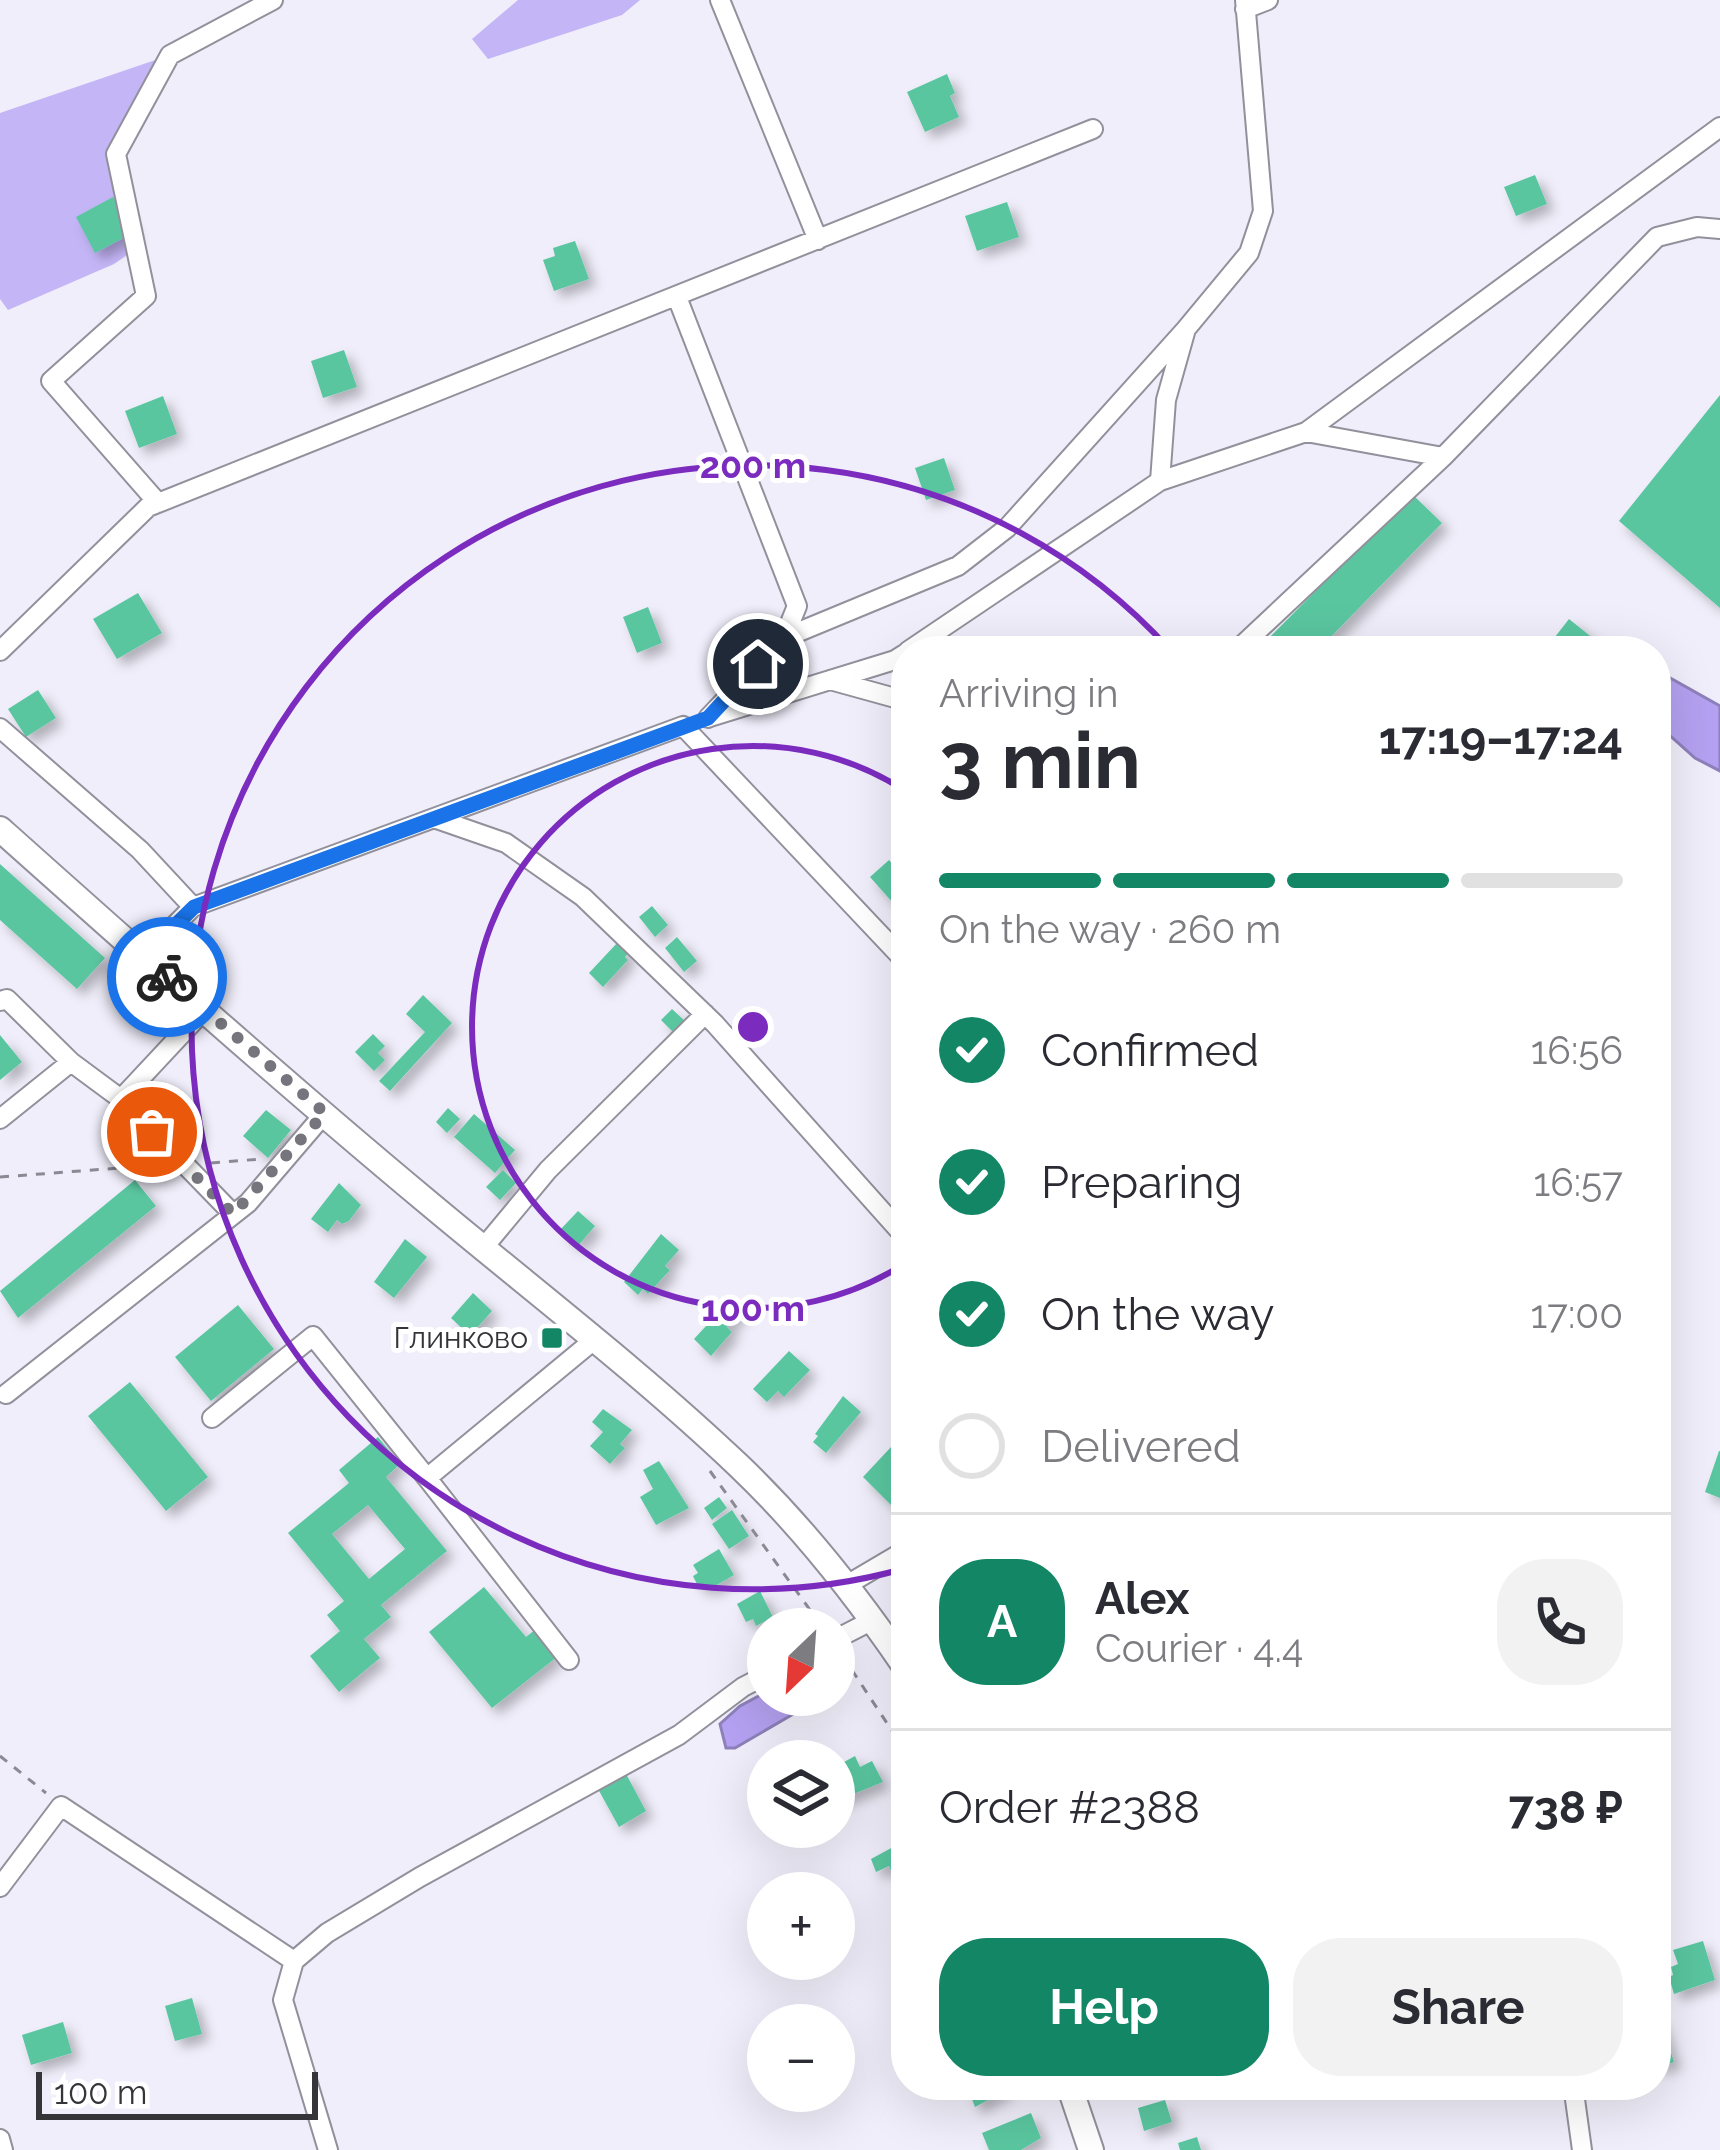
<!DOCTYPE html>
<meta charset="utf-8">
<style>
:root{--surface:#fff;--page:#f2f2f3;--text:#2b2b33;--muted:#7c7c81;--line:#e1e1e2;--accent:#138666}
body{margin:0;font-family:Raleway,sans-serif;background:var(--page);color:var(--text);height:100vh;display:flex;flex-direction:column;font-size:45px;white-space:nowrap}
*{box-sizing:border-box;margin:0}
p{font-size:39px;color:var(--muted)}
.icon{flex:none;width:66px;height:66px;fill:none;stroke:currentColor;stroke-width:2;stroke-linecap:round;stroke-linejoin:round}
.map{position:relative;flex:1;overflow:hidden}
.sheet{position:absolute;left:891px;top:636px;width:780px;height:1464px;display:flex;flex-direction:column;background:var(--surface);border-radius:48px;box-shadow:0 12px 48px #0002}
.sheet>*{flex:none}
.needle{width:78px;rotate:205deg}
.tools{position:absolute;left:747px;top:1608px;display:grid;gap:24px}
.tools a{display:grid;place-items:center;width:108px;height:108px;border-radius:50%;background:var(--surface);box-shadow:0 12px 48px #0002;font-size:60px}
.scale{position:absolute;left:36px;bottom:30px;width:282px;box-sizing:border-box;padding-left:12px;border:6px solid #353439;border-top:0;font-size:33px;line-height:42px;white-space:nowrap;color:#353439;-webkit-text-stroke:9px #fff;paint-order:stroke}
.pin{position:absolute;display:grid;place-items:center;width:102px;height:102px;color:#fff;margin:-51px;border:6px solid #fff;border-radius:50%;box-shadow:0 3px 12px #0007}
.courier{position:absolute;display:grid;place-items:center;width:120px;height:120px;margin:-60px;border:9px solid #1a73e8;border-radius:50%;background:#fff;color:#222;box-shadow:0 3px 15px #0007}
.overview em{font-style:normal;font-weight:700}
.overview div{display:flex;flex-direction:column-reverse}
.overview{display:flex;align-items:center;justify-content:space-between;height:204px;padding:0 48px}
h1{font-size:78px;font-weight:700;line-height:90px}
.bar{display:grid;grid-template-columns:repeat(4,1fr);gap:18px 12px;align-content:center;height:144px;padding:0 48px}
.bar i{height:15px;border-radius:9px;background:var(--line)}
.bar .current{background:var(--accent)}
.bar p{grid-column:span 4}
.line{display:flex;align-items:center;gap:30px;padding:0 48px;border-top:3px solid var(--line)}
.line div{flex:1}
.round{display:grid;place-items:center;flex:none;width:126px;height:126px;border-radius:48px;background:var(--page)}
ol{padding:0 48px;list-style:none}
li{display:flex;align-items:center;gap:36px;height:132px}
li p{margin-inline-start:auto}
li .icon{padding:12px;border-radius:50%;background:var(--accent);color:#fff;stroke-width:4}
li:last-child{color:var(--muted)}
li i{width:66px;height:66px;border:6px solid var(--line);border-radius:50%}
.primary-button{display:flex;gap:24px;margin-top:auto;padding:24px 48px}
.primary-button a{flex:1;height:138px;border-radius:48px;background:var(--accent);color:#fff;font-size:48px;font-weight:700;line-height:138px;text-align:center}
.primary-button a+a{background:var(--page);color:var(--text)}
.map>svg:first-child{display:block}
</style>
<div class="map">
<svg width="1720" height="2150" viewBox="0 0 1720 2150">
<defs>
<filter id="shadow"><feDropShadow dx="7" dy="7" stdDeviation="6" flood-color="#0004"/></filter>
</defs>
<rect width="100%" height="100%" fill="#f0eefa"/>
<path fill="#c4b5f6" d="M518 0H640L622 15 488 59 472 39Z
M170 55 116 154 136 249 114 264 8 310 0 299V113Z"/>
<path fill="#b4a1f1" stroke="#8e80ba" stroke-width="3" d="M1656 670 1720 706V771L1695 758 1656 723Z
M768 1691V1695H802V1709L735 1748H726L720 1724 740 1706Z"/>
<path fill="#5ac6a0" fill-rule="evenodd" filter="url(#shadow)" d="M947 74 955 93 950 96 959 117 925 132 907 92Z
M1535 175 1547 204 1516 216 1504 187Z
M113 197 133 233 95 253 76 217Z
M1007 202 1019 237 977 251 965 216Z
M575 241 589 279 554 291 543 260 555 256 553 248Z
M344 350 357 387 323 398 311 361Z
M1720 395V608L1619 521Z
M163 396 177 434 139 448 125 411Z
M944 458 955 490 926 500 915 468Z
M1412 494 1442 523 1317 651H1256Z
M138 593 162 633 117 659 93 619Z
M648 607 662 643 637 653 623 617Z
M1569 619 1609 651H1544Z
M38 690 56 718 26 737 8 709Z
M889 860 902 875 906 872V899L901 898 894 904 870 877Z
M0 864 105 958 77 989 0 920Z
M652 906 668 925 655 937 639 917Z
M677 937 697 961 684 972 665 948Z
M618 942 629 952 625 957 628 960 603 987 589 973Z
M423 995 452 1023 390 1091 379 1081 425 1032 406 1014Z
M672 1009 686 1022 675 1034 661 1020Z
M373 1034 385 1046 378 1053 385 1060 374 1071 355 1052Z
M0 1035 22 1062 0 1080Z
M448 1108 460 1119 447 1133 436 1122Z
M266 1110 291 1130 268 1158 243 1136Z
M474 1114 515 1150 495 1173 454 1137Z
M503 1170 516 1183 500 1200 486 1187Z
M135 1180 156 1206 18 1318 0 1291Z
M339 1183 361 1205 349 1221 342 1224 337 1220 328 1232 311 1219Z
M578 1211 595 1226 578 1246 560 1230Z
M661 1234 679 1250 665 1266 670 1270 648 1294 643 1289 638 1295 624 1282Z
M405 1239 427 1257 394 1298 374 1282Z
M473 1293 492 1311 470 1336 451 1318Z
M730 1300 742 1311 727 1327 732 1332 711 1356 694 1339Z
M238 1305 274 1349 211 1401 175 1357Z
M789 1351 810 1370 784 1397 778 1391 767 1402 753 1389Z
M130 1382 208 1477 166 1511 88 1416Z
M843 1396 861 1412 826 1453 813 1442 818 1436 815 1434Z
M603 1409 632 1430 620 1444 625 1448 610 1464 590 1446 603 1432 592 1422Z
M378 1437 400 1464 386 1477 447 1551 381 1605 391 1617 364 1639 380 1658 339 1692 310 1656 340 1631 327 1615 344 1601 288 1533 349 1483 339 1470ZM368 1505 405 1549 369 1579 332 1534Z
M891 1447 906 1462V1502L897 1511 863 1477Z
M1719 1451H1720V1498L1705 1492Z
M659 1461 689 1508 656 1525 640 1497 653 1489 643 1470Z
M719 1497 727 1508 712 1520 704 1508Z
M732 1510 749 1536 729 1549 712 1524Z
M719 1549 734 1575 708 1590 705 1584 699 1588 693 1576 698 1573 693 1565Z
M484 1587 526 1637 536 1629 557 1657 492 1708 429 1632Z
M760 1591 773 1617 756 1626 753 1619 746 1622 737 1604Z
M855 1756 860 1767 872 1761 883 1782 834 1802V1780L850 1772 844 1762Z
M625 1772 646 1811 619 1827 598 1789Z
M906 1840V1870L893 1875 889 1866 876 1872 871 1859Z
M1703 1941 1715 1980 1674 1994 1669 1977 1673 1975 1671 1967 1678 1964 1673 1950Z
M192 1998 202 2034 175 2041 165 2006Z
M1660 2019 1674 2062 1656 2068V2021Z
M63 2022 72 2053 31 2065 22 2035Z
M970 2085H1006L1007 2090 975 2107 967 2086Z
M1165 2100 1172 2122 1144 2131 1138 2108Z
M1031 2113 1041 2138 1021 2150H989L982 2133Z
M1197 2137 1201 2150H1180L1178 2143Z"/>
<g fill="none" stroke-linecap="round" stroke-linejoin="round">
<defs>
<path id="minor" d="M720 0 818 240
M1245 9 1268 0
M677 297 797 606 784 638 708 718
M1306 432 1720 127
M1160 481 1166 400 1186 329 1249 253 1263 211 1245 0
M158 503 51 381 146 296 116 154 170 55 273 0
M784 638 958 566 1007 528 1186 329
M0 651 148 507 1093 129
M908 651 1160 481 1306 432 1443 457
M1236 651 1443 457 1657 237 1697 227 1720 229
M830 680 906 701
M710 717 895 660 906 653
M0 728 140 850 193 907
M434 818 506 843 583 897 715 1024 906 1238
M143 957 193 907 683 726 906 962
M0 1001 7 999 71 1062
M121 1099 233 1214
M0 1119 71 1062 121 1099 205 1009
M484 1247 548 1170 705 1014
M6 1394 248 1203 325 1113
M212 1418 313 1336 427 1478 594 1340
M427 1478 569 1660
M845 1586 906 1550
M834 1640 873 1620
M0 1887 61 1806 294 1961
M1573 2085 1582 2150
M0 2139 3 2150
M328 2150 283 2000 294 1961 327 1933 420 1877 679 1735 743 1687 768 1674"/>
<path id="major" d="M0 829C140 954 281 1080 425 1200 530 1288 639 1371 738 1465 801 1525 857 1596 906 1668
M1069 2085 1091 2150"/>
</defs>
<use href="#minor" stroke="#92909b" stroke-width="22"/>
<use href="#major" stroke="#92909b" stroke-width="28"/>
<path stroke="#8b8992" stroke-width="3" stroke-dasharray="9 9" stroke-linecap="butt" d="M211 1163 261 1159
M0 1177 160 1165
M710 1471 823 1628
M842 1655 906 1752
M0 1756 46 1793"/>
<use href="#minor" stroke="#fff" stroke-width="18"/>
<use href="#major" stroke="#fff" stroke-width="24"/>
</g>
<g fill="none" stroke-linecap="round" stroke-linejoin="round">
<path stroke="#76757d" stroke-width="12" stroke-dasharray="0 21.6" d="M152 1132 233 1214 325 1113 167 977"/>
<path stroke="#1a73e8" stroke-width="15" d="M167 977 143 957 194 907 708 718 758 664"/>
</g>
<g fill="none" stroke="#7b2cbf" stroke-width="6">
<path d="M904 1264A281 281 0 1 1 904 790"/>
<path d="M903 1569A562 562 0 1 1 1171 651"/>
</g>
<rect fill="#138666" stroke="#fff" stroke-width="4.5" x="540" y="1326" width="24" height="24" rx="6"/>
<g text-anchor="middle" stroke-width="10" stroke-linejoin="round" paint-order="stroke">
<g font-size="30" fill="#353439" stroke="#fff" text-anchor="end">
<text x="528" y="1348">Глинково</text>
</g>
</g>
<circle cx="753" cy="1027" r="18" fill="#7b2cbf" stroke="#fff" stroke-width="6"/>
<g font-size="36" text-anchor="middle" font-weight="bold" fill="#7b2cbf" stroke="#fff" stroke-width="10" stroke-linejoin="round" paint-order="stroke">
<text x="753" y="478">200 m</text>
<text x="753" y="1321">100 m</text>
</g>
</svg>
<div class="tools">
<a><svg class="needle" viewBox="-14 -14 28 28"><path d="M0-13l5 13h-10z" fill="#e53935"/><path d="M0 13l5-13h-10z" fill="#7c7c81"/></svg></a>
<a><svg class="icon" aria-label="layers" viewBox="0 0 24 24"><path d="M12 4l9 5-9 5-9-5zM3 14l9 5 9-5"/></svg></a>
<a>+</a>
<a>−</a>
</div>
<div class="scale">100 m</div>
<div class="pin" style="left:152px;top:1132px;background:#ea580c"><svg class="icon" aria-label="bag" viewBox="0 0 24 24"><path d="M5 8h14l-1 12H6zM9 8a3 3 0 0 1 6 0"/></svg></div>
<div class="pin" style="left:758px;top:664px;background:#1f2937"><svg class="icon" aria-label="home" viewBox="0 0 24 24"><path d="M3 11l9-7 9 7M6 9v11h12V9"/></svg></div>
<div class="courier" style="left:167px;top:977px"><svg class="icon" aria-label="bike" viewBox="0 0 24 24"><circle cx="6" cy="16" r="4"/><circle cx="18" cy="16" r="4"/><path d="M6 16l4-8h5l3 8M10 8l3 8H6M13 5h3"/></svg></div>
<section class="sheet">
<div class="overview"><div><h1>3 min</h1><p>Arriving in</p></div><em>17:19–17:24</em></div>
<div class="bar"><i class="current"></i><i class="current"></i><i class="current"></i><i></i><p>On the way · 260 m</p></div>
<ol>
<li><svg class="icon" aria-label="check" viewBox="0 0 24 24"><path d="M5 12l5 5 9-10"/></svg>Confirmed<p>16:56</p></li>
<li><svg class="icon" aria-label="check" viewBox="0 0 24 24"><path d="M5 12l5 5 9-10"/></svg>Preparing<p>16:57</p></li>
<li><svg class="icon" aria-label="check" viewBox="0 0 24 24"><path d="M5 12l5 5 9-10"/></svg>On the way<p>17:00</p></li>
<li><i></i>Delivered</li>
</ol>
<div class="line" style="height:216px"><b class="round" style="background:var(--accent);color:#fff">A</b><div><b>Alex</b><p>Courier · 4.4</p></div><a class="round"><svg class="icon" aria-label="phone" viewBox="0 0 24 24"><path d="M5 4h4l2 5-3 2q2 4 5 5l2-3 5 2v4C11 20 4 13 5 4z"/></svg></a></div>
<div class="line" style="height:156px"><div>Order #2388</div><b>738 ₽</b></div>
<div class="primary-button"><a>Help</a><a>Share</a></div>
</section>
</div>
